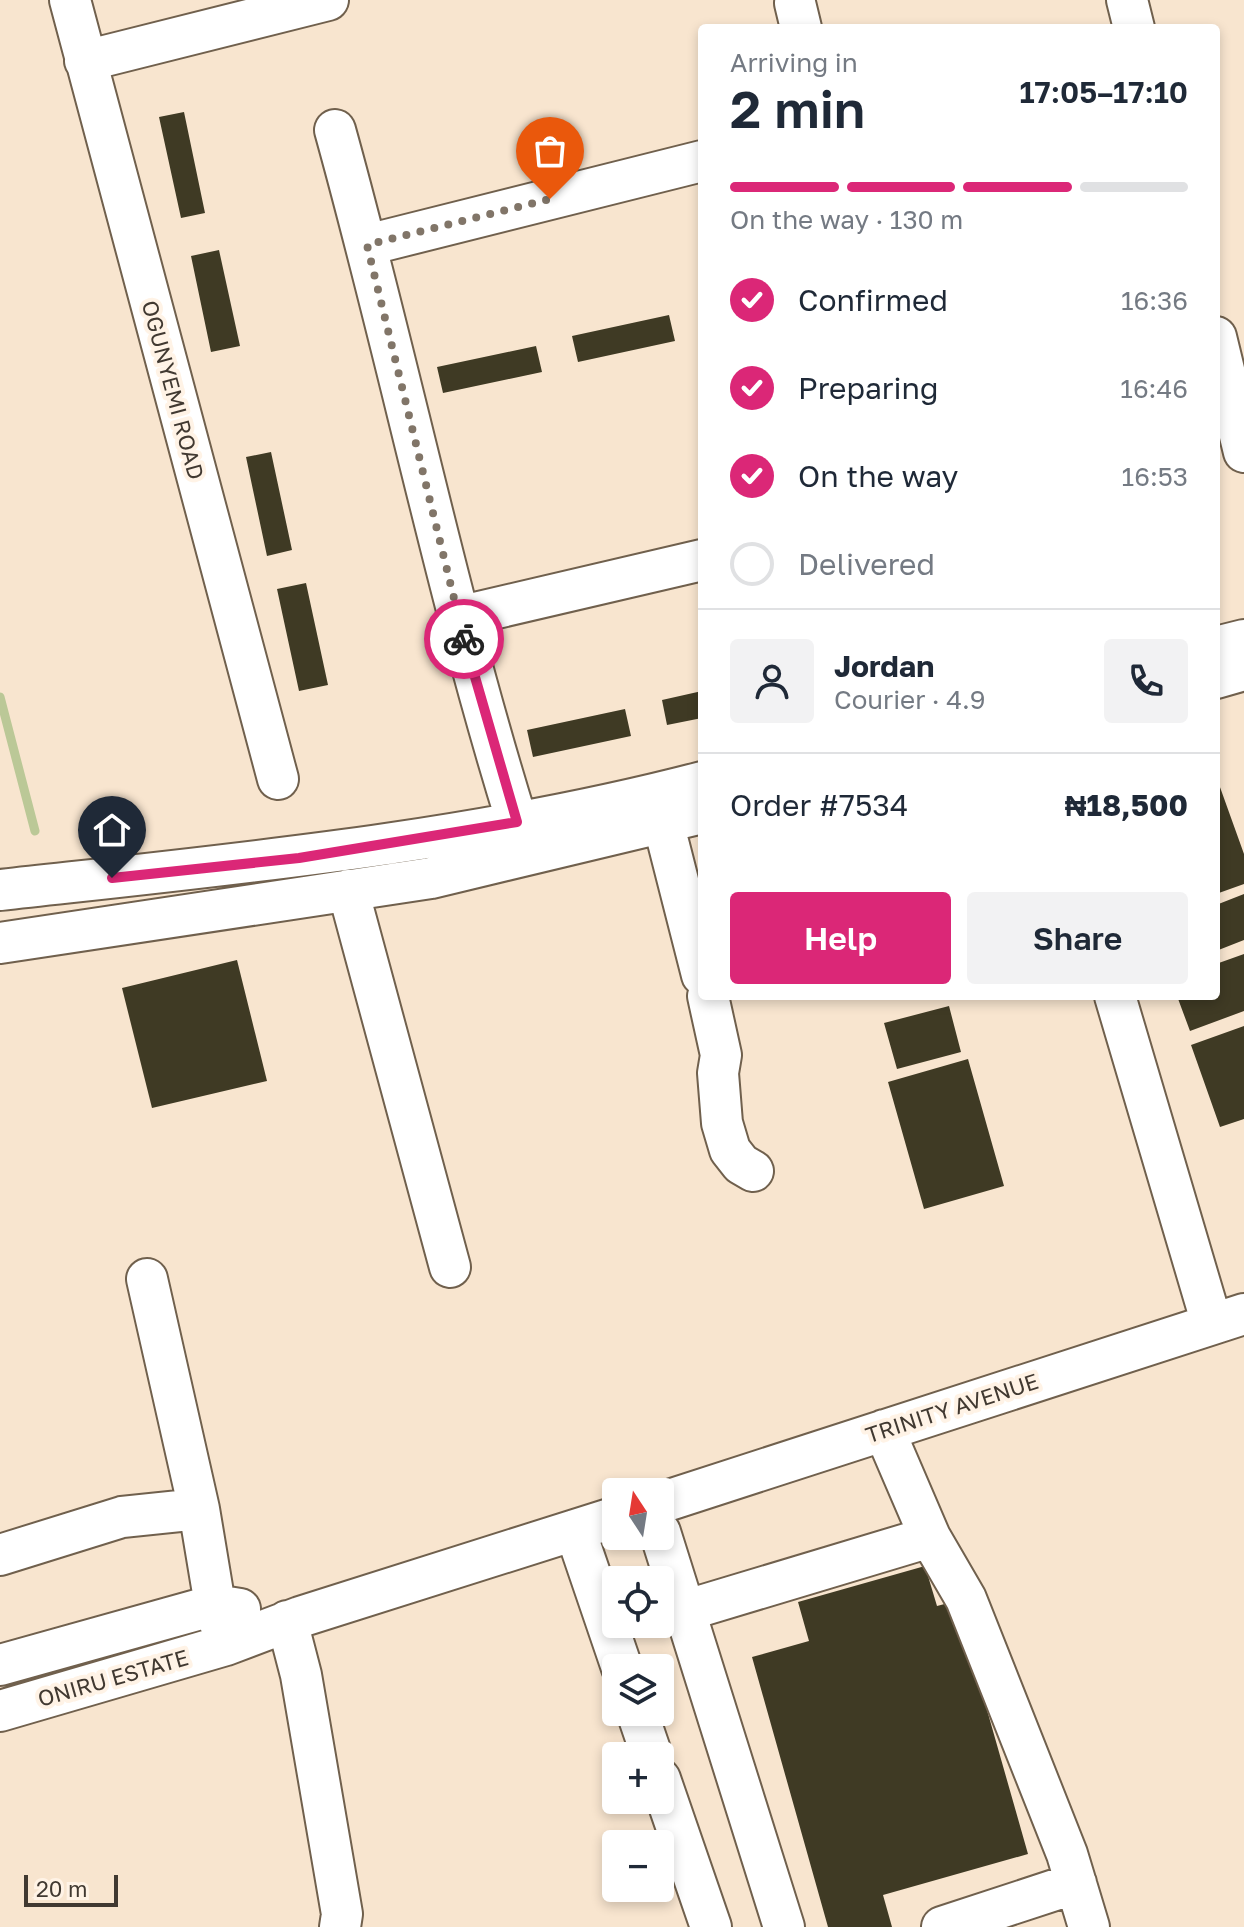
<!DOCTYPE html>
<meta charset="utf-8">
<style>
:root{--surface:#fff;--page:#f2f2f3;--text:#1f2937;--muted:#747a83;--line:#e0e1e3;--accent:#db2777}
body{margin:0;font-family:"Golos Text",sans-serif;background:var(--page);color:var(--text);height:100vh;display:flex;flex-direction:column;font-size:30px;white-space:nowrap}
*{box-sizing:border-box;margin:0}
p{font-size:26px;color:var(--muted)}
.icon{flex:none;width:44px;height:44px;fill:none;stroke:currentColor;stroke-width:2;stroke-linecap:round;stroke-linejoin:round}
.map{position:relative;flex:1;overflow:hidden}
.panel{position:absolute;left:698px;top:24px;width:522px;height:976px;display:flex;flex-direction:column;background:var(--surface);border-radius:8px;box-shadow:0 4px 12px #0003}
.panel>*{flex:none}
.needle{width:52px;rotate:348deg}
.controls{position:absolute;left:602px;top:1478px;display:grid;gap:16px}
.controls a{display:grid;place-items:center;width:72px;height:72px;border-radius:8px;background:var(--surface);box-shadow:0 4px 12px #0003;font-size:40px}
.scale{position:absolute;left:24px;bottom:20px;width:94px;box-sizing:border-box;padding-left:8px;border:4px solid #413931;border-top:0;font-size:22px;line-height:28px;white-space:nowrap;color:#413931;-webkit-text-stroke:6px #fff3e6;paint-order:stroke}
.pin{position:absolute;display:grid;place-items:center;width:68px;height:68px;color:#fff;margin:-82px -34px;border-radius:50% 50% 50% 0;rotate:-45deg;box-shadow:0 0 8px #0007}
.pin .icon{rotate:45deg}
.courier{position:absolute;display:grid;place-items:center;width:80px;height:80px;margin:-40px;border:6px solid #db2777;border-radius:50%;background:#fff;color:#222;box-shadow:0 2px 10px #0007}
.head em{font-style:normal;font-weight:600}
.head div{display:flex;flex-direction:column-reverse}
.head{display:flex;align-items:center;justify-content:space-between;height:136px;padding:0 32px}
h1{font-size:52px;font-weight:600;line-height:60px}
.bar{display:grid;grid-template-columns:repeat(4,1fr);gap:12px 8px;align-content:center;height:96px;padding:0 32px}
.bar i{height:10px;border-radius:6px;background:var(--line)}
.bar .selected{background:var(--accent)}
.bar p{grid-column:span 4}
.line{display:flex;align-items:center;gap:20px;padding:0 32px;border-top:2px solid var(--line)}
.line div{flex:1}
.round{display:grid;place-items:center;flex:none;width:84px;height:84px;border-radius:8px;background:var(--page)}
ol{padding:0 32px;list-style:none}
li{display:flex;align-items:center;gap:24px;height:88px}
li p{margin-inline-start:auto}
li .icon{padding:8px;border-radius:50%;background:var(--accent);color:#fff;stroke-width:4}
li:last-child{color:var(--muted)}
li i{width:44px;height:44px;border:4px solid var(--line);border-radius:50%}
.action{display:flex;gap:16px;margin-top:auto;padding:16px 32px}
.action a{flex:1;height:92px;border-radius:8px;background:var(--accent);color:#fff;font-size:32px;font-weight:600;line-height:92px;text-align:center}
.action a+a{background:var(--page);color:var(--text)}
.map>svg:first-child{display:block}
</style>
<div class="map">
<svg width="1244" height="1927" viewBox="0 0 1244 1927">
<rect width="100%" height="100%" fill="#f8e5cf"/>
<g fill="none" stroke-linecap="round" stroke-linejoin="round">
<path stroke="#bbc897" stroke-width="9" d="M0 697 35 831"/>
</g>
<path fill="#3f3a24" d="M184 112 205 213 181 218 159 117Z
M219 250 240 346 211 352 191 256Z
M669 315 675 341 578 362 572 336Z
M536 346 542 372 443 393 437 367Z
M271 452 292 550 267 556 246 457Z
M306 583 328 685 299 691 277 589Z
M702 691V718L667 725 662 700Z
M625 709 631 736 533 757 527 730Z
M1216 776 1244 854V884L1216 894Z
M1244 894V940L1216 951V905Z
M1244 954V1011L1190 1031 1177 996H1216V964Z
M237 960 267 1081 152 1108 122 988Z
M949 1006 961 1052 897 1069 884 1023Z
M1244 1026V1119L1220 1127 1191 1045Z
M968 1059 1004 1186 924 1209 888 1082Z
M925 1566 937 1606 956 1601 1028 1854 883 1895 892 1927H828L752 1657 809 1641 798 1602Z"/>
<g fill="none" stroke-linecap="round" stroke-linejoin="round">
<defs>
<path id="minor" d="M70 0 278 779
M1127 0 1134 28
M795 3 801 28
M85 61 328 0
M335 130C399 360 446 594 517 822
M367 245 702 161
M1216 337 1244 452
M458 617 702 560
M1216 647 1244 640
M1216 678 1244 670
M663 822 702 975
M0 890C235 864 472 842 702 782
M348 890 450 1267
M0 943 431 878 702 813
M708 996 721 1055 718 1073 722 1123 730 1150 741 1164 753 1171
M1115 996 1212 1324
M147 1279 199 1509
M884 1430 930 1537 966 1599 1067 1854 1089 1927
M660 1503 1244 1314
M575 1530 622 1668
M660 1532 784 1927
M0 1555 122 1517 199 1509 215 1605 226 1645
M684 1611 930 1537
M287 1621 301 1675 342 1914 340 1927
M0 1665 215 1605 240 1609
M0 1711 226 1645 300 1617 616 1517
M637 1712 652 1756
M660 1779 711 1927
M942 1927 1076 1883"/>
</defs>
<use href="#minor" stroke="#70604d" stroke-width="44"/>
<use href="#minor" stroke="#fff" stroke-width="40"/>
</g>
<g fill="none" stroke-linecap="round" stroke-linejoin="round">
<path stroke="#817568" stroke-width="8" stroke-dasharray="0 14.4" d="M464 639 367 245 550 199"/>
<path stroke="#db2777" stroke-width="10" d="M112 878 299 858 517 822 464 639"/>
</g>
<g text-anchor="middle" stroke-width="8" stroke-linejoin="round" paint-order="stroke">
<g font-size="22" fill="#413931" stroke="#fff3e6">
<text transform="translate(173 390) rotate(75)" y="8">OGUNYEMI ROAD</text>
<text transform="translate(952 1408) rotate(-18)" y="8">TRINITY AVENUE</text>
<text transform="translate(113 1678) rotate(-16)" y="8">ONIRU ESTATE</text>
</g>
</g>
</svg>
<div class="controls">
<a><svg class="needle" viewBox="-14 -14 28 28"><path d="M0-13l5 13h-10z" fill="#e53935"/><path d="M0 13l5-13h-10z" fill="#747a83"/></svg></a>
<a><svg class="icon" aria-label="locate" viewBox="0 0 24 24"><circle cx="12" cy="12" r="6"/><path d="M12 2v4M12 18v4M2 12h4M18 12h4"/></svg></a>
<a><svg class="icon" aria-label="layers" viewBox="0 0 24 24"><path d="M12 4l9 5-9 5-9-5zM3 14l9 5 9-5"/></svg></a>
<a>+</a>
<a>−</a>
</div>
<div class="scale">20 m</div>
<div class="pin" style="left:550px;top:199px;background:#ea580c"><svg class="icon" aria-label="bag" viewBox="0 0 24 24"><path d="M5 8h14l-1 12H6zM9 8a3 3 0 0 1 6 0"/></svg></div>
<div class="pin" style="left:112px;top:878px;background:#1f2937"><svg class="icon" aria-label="home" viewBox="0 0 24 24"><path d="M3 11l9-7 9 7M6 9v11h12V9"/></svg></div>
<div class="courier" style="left:464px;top:639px"><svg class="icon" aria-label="bike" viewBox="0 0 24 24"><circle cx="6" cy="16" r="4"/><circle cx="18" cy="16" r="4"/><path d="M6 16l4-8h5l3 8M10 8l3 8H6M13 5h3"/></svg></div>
<section class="panel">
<div class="head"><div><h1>2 min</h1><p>Arriving in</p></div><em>17:05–17:10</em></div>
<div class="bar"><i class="selected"></i><i class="selected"></i><i class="selected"></i><i></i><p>On the way · 130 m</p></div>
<ol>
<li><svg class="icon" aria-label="check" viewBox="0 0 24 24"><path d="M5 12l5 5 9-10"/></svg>Confirmed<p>16:36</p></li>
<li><svg class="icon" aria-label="check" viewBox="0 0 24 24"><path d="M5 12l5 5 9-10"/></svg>Preparing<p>16:46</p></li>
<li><svg class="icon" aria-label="check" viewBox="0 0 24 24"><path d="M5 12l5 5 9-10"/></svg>On the way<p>16:53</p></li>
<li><i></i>Delivered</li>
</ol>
<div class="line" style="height:144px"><a class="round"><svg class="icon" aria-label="person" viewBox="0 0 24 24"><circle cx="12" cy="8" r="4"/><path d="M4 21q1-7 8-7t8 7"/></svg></a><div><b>Jordan</b><p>Courier · 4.9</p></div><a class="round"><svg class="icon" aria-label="phone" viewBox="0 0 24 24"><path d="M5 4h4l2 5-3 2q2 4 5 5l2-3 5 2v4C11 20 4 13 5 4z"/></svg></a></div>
<div class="line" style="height:104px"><div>Order #7534</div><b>₦18,500</b></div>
<div class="action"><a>Help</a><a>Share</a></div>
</section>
</div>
